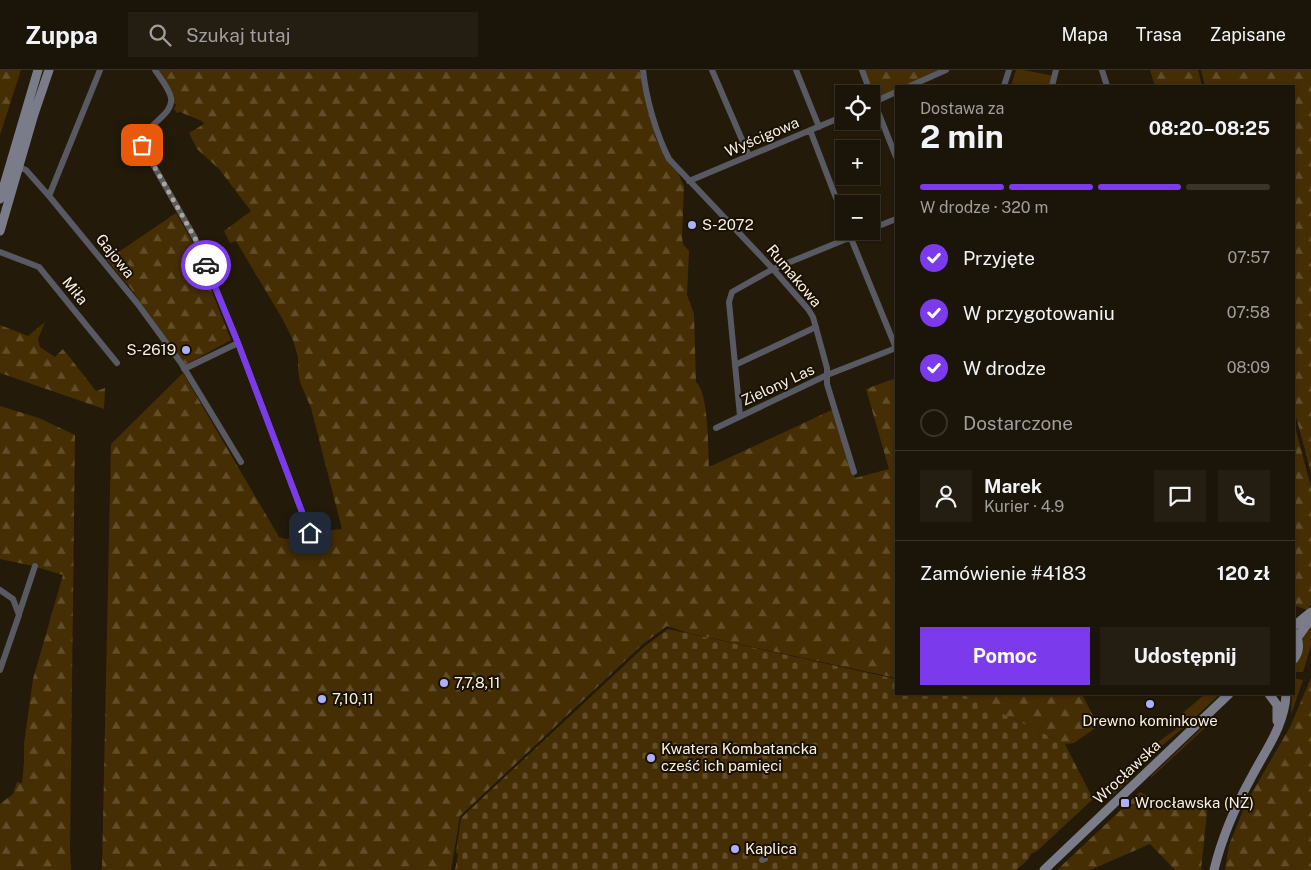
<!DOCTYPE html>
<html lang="pl">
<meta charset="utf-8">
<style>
:root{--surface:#1b1408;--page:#241d12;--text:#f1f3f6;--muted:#a09e9c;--line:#393329;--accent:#7c3aed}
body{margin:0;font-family:"Public Sans",sans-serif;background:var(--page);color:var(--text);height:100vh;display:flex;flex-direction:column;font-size:19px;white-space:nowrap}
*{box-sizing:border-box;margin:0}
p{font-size:16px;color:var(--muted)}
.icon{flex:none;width:28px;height:28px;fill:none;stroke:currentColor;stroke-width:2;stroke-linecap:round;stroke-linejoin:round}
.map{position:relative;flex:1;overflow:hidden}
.side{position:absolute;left:895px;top:15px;width:400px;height:610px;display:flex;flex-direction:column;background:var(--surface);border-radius:0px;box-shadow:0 1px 4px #0004,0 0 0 1px var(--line)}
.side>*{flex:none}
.tools{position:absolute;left:835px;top:15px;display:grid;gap:10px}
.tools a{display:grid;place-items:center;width:45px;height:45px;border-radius:0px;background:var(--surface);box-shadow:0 1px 4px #0004,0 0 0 1px var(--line);font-size:25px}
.pin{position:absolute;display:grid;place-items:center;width:42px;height:42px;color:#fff;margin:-21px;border-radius:10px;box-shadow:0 2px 8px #0006}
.courier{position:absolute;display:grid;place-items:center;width:50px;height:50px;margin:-25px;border:4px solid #7c3aed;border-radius:50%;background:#fff;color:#222;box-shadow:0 1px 6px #0007}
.overview em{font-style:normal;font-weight:700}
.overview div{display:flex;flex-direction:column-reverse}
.overview{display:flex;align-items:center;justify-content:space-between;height:85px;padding:0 25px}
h1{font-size:32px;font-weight:700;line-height:38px}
.bar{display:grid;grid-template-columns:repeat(4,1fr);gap:8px 5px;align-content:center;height:60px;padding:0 25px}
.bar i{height:6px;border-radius:4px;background:var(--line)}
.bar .current{background:var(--accent)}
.bar p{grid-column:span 4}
.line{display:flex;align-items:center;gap:12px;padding:0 25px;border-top:1px solid var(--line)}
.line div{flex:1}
.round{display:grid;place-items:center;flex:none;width:52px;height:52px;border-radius:0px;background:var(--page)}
ol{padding:0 25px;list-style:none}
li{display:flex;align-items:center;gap:15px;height:55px}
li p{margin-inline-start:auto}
li .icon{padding:5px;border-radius:50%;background:var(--accent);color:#fff;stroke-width:4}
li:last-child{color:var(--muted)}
li i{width:28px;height:28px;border:2px solid var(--line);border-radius:50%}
.cta{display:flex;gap:10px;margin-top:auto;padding:10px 25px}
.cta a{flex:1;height:58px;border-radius:0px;background:var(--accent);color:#fff;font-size:20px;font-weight:700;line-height:58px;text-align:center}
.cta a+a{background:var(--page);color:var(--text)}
header{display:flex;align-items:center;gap:30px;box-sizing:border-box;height:70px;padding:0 25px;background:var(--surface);border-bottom:1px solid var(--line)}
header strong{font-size:24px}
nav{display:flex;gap:28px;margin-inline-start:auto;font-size:18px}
.search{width:350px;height:45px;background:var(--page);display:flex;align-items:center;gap:12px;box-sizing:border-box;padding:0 18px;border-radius:0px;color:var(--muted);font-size:19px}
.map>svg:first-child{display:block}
</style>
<header>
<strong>Zuppa</strong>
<div class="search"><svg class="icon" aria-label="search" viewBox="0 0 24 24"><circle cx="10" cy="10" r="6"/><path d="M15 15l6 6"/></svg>Szukaj tutaj</div>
<nav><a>Mapa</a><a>Trasa</a><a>Zapisane</a></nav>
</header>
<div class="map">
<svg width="1311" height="800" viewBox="0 0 1311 800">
<defs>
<pattern id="forest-firs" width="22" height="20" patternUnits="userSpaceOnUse" patternTransform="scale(1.25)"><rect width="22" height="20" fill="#452e04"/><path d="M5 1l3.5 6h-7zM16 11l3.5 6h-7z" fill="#614d29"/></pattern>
<pattern id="cemetery-stones" width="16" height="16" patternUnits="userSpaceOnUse" patternTransform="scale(1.25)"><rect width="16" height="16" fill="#452e04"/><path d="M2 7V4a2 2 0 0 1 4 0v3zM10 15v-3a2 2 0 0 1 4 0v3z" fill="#614d29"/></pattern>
</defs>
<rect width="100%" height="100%" fill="#241a0a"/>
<path fill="#452e04" d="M1016 0H1024L1054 6 1052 16H1011Z
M1311 552V576L1303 602H1294V594L1299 587 1301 567Z
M1294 608 1303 610 1291 645 1292 624H1294Z
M1205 624H1220L1188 654 1147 688 1132 707 1111 727 1109 726 1110 720 1114 713 1158 672 1176 659 1177 648Z
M1207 653 1208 655 1151 708V706Z"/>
<path fill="url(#forest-firs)" d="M0 0H21L0 65Z
M158 0H640L656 69 667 91 678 103 684 116 682 167 683 174 689 181 687 225 694 244 696 312C709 323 708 380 709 397L836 338 855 408 889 399 866 319 896 308V608L688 563 667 556 643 574 460 746 451 800H102L111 374 183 303 279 467 286 469 310 462 342 459 311 338 300 312 298 300V287L293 270 282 248 236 171 230 173 224 161 251 141 219 99 197 79 189 63 204 54 202 51 180 42 177 43 174 39 176 35Z
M863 0H949L913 16H896V24L876 33Z
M1150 0H1198L1202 16H1155Z
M1201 0H1311V403L1294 339V16H1205Z
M176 143 191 169 231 270 185 295 129 216 107 190Z
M45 252 38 269 40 277 55 287 63 279 96 321 105 318 104 339 0 303V255L28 266Z
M0 336 39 348 75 365 70 779 71 800H0V734L13 724 17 712 22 713 24 693V674L33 609 63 505 33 496 0 489Z
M1294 353 1311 417V534L1307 540 1294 535Z
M1311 608V800H1225L1229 775 1246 733 1290 657Z
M961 624H1082L1098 656 1074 673 1065 674Z
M1140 722 1161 733H1208L1201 800H1175L1150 774 1090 800H1057Z"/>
<path fill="url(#cemetery-stones)" d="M668 559 896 609V624H962L1065 674 1093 729 1037 781 1031 784 1028 790 1016 800H455L458 785 456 782 461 748 645 576Z"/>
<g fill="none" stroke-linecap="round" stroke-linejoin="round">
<path stroke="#585962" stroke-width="6" d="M155 0C160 8 169 18 171 28 174 47 140 55 143 77L195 168 238 273 310 463
M643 0C646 28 656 64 669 89L773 199 808 239 813 247 827 298V314L854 402
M712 0 749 86
M796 0 819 57
M862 0 871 24
M1102 0 1107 16
M910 16 946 0
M1004 16 1009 0
M1052 16 1056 0
M871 24 896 87
M872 33 896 22
M810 60 844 149
M19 97 26 100 49 126 137 233 181 293 241 392
M689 111 844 46
M49 126 100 0
M871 159 896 149
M848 161 896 278
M0 182 39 197 117 293
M735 295 816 257
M184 299 238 273
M740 346 729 232 732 222 773 199 866 161
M716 358 827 305 896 278
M0 520 13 529 19 545 0 600
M19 544 35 496
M762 790 765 789"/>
<path stroke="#7a7c8a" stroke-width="9" d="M0 129 38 0
M0 161 34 44 49 0
M1294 556 1311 542
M1294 563C1300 571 1300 581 1294 589
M1297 568 1311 549
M1269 624 1277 635V651
M1044 800 1229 624
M1214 800C1222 767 1235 737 1251 708 1265 681 1285 655 1286 624"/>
</g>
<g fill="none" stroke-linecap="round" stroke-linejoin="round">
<path stroke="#aea69a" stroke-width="5" stroke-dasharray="0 9" d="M142 75 195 168 206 195"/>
<path stroke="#7c3aed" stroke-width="6" d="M206 195 238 273 310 463"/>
</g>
<g fill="#acaffb" stroke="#1a1103" stroke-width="2">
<circle cx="692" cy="155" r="5"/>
<circle cx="186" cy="280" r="5"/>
<circle cx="444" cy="613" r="5"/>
<circle cx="322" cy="629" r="5"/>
<circle cx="1150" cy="634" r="5"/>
<circle cx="651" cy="688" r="5"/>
<rect x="1120" y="728" width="10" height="10" rx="2.5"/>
<circle cx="735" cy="779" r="5"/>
</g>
<g text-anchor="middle" stroke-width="4" stroke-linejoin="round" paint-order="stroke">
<g font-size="15" fill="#f8f1e7" stroke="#1a1103">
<text transform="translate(762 67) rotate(-23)" y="5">Wyścigowa</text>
<text transform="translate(115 186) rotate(51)" y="5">Gajowa</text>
<text transform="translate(794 206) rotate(50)" y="5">Rumakowa</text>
<text transform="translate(75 221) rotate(51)" y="5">Miła</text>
<text transform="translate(778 315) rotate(-25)" y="5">Zielony Las</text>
<text transform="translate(1127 702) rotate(-43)" y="5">Wrocławska</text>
</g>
<g font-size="15" fill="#f8f1e7" stroke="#1a1103" text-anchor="start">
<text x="702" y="160">S-2072</text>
<text x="176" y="285" text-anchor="end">S-2619</text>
<text x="454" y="618">7,7,8,11</text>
<text x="332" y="634">7,10,11</text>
<text x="1150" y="656" text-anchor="middle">Drewno kominkowe</text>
<text x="661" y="684">Kwatera Kombatancka<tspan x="661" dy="17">cześć ich pamięci</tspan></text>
<text x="1135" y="738">Wrocławska (NŻ)</text>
<text x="745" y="784">Kaplica</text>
</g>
</g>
</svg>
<div class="tools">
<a><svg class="icon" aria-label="locate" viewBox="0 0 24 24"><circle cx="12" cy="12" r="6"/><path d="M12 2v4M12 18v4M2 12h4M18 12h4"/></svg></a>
<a>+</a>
<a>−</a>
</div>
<div class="pin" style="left:142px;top:75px;background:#ea580c"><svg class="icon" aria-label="bag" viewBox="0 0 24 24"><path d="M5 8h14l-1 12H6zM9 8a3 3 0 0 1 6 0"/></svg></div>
<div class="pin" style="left:310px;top:463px;background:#1f2937"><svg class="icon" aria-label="home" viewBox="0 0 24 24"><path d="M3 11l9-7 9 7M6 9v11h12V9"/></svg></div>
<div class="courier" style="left:206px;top:195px"><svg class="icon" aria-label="car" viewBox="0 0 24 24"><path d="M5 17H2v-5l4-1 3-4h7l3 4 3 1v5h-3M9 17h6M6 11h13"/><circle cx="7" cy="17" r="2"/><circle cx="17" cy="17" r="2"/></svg></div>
<section class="side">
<div class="overview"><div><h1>2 min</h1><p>Dostawa za</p></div><em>08:20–08:25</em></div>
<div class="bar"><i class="current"></i><i class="current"></i><i class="current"></i><i></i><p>W drodze · 320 m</p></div>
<ol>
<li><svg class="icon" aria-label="check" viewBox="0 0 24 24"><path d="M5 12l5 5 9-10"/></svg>Przyjęte<p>07:57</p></li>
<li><svg class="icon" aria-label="check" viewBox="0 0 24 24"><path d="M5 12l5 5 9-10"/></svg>W przygotowaniu<p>07:58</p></li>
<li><svg class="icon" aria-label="check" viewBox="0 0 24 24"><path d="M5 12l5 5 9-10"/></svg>W drodze<p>08:09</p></li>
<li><i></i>Dostarczone</li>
</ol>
<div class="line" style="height:90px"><a class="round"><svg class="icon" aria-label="person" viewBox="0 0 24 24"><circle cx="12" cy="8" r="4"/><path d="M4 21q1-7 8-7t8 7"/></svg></a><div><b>Marek</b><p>Kurier · 4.9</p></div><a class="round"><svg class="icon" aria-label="chat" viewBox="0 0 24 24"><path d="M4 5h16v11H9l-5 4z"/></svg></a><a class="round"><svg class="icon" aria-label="phone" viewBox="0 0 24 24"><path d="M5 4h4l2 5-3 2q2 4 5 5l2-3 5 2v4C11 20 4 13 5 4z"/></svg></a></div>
<div class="line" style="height:65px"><div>Zamówienie #4183</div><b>120 zł</b></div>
<div class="cta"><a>Pomoc</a><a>Udostępnij</a></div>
</section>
</div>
